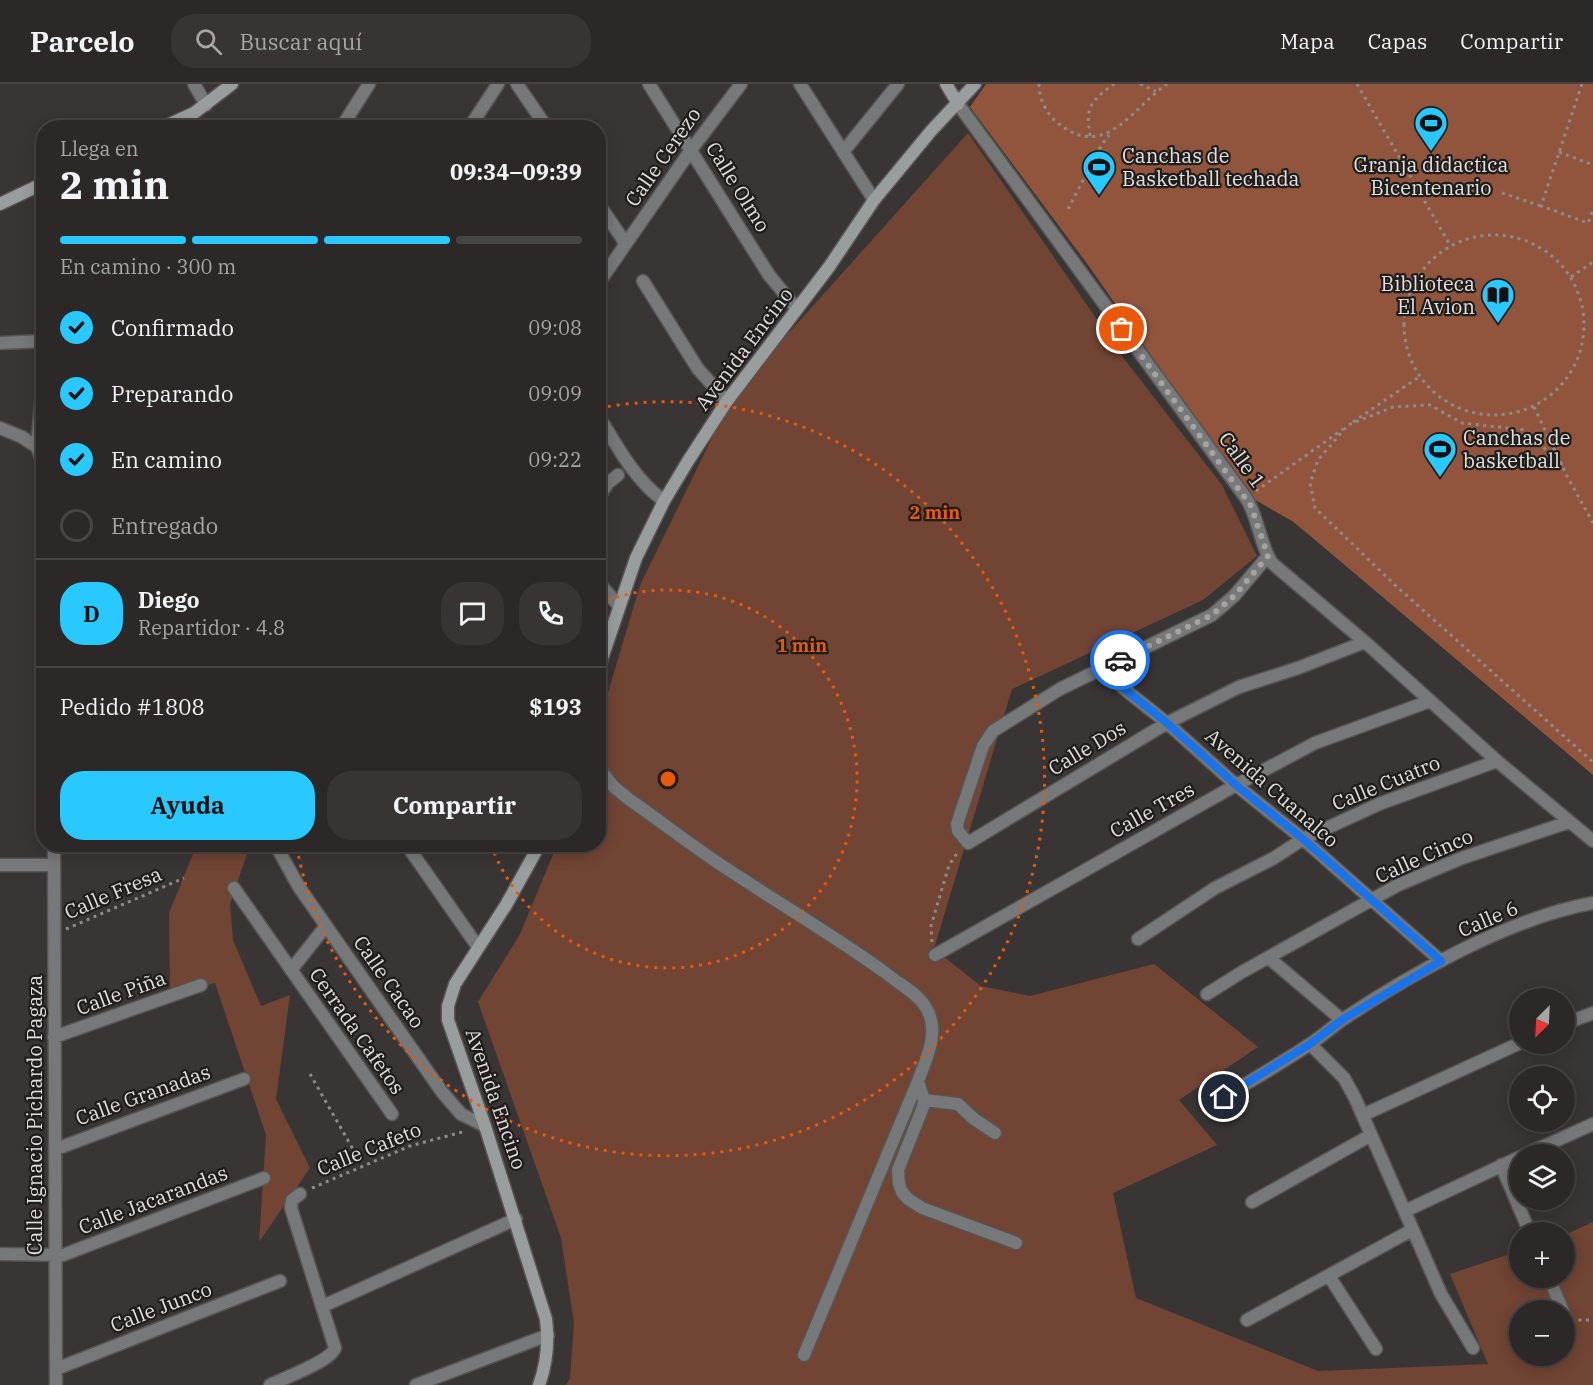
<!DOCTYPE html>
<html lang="es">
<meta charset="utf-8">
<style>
:root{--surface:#2b2827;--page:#373433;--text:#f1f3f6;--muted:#a6a6a7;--line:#474444;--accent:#29c8ff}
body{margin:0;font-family:"IBM Plex Serif",serif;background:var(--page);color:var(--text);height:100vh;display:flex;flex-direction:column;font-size:22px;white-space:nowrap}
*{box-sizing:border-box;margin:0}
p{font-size:20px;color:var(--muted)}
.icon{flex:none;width:33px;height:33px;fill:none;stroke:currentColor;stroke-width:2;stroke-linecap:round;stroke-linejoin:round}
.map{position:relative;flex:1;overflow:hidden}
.side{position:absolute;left:36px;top:36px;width:570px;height:732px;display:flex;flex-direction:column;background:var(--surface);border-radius:24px;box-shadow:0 3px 15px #0003,0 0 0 2px var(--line)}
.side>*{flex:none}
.needle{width:39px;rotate:204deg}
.fabs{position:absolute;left:1509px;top:904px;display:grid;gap:12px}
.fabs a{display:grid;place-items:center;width:66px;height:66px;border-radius:50%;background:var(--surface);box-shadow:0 3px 15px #0003,0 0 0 2px var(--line);font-size:30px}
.pin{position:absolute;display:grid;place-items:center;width:51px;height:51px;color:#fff;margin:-26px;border:3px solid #fff;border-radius:50%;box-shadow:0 2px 6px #0007}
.courier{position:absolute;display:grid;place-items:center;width:60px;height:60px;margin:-30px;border:4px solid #1a73e8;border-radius:50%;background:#fff;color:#222;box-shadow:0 2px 8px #0007}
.head em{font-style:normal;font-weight:700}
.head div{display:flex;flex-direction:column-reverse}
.head{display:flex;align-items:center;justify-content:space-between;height:102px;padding:0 24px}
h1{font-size:39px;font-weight:700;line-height:45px}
.bar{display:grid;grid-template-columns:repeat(4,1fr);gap:9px 6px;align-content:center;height:72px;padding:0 24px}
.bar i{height:8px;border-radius:4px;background:var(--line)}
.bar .active{background:var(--accent)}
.bar p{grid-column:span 4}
.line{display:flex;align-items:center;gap:15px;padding:0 24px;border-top:2px solid var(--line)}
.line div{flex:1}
.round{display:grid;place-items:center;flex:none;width:63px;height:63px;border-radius:24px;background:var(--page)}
ol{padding:0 24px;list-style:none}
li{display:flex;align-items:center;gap:18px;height:66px}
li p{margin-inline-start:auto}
li .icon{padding:6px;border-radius:50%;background:var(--accent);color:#111;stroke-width:4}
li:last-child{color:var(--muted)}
li i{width:33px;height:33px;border:3px solid var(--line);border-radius:50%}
.action{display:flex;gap:12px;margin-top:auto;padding:12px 24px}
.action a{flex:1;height:69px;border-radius:24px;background:var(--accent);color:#111;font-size:24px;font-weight:700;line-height:69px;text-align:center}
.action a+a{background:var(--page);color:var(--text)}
header{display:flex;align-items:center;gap:36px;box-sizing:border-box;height:84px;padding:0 30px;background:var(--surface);border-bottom:2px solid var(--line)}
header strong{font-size:28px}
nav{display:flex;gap:33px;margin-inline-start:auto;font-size:21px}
.search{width:420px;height:54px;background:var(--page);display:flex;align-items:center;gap:15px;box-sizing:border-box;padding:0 21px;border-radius:24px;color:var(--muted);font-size:22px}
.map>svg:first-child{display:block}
</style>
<header>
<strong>Parcelo</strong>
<div class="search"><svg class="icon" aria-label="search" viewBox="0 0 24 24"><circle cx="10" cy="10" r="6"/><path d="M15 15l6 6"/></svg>Buscar aquí</div>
<nav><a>Mapa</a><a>Capas</a><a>Compartir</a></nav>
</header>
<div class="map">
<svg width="1593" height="1301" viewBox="0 0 1593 1301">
<rect width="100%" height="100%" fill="#393534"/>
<path fill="#714434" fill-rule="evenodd" d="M968 49 1125 276 1222 401 1257 472 1203 516 1012 605 934 865 981 902 1030 912 1154 880 1258 963 1179 1016 1217 1061 1113 1109 1136 1214 1318 1287 1488 1280 1450 1190 1519 1167 1520 1194H1564L1565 1151 1593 1138V1301H566L570 1294 574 1239 561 1154 478 918 520 850 557 761 598 760 599 639 640 501 733 311ZM1520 1227H1564V1272H1520Z
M195 761H250L230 820 233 856 261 922 290 911 276 1015 310 1084 259 1158 266 1051 215 899 170 910 169 829 195 765Z"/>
<path fill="#91553e" d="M986 0H1593V691L1308 450 1292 437 1250 413 1088 181 970 23Z"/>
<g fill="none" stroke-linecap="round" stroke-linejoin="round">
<defs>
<path id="street" d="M194 0 206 21
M517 0 547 44
M649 0 769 191 797 225
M800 0 874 116
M958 20 1246 414C1259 434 1259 459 1272 479L1365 558 1497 677 1593 757
M341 44 369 0
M469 44 498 0
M843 68 898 0
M598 119 626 160
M643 197 698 285 727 317
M598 200 691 66 741 0
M0 259 44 257
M44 288 37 363 44 382
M598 331C617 362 634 395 664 417
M0 344 22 353 37 363
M598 414 608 399 618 391
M1268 472 1234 512 1212 531 1060 605 993 647 983 662 957 740 958 747 968 759 1167 639 1239 603 1298 584 1365 558
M598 498 619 522
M1110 580 1117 595 1123 604 1167 639 1236 701 1303 755 1441 877
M598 683 614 703 630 716C666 741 701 769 738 792 788 825 839 855 887 890 899 900 917 909 925 922 941 946 927 973 918 997L804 1271
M54 760 56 1301
M275 760 299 803 442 1008 461 1030 485 1042
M406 760 478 863
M0 781H54
M234 804 392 1030
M1138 855 1215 804 1274 774 1303 755 1379 720 1497 677
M935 871 1236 701 1315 659 1430 617
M1269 874 1342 936
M291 886 326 842
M1207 910 1242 888 1398 801 1462 774 1569 738
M1564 940 1593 929
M54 953 201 901
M1310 960 1344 994 1355 1014 1441 1210 1473 1264
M918 997 924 1016 923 1023 898 1086 899 1100 902 1108 908 1115 922 1124 1016 1159
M1224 1013C1252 996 1282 979 1310 960 1321 953 1331 944 1342 936 1412 889 1510 834 1593 819
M924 1016 958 1020 974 1035 995 1049
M1363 1031 1520 959
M56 1065 244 995
M1524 1071 1593 1040
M1501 1081 1530 1149
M1252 1118 1371 1051
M1405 1127 1520 1073
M0 1170 63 1171 264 1094
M1329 1192 1376 1265
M1549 1194 1563 1227
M323 1222 516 1135
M1247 1236 1412 1146
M56 1285 280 1197
M270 1301C284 1294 331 1277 335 1264L291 1124 292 1116 300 1110
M416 1301 548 1251"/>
<path id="secondary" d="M946 0 958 20
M161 44 194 29 232 0
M0 120 44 99
M598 586 636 474 664 417 688 377 727 317 829 183 874 116 931 47 975 0
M539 1301C547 1279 549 1259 546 1235L485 1042 448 936V922L455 900 506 821 540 760"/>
</defs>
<use href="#street" stroke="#575453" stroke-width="15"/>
<use href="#secondary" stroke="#575453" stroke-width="15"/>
<path stroke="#8e8b8a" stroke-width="3" stroke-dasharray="3 4.5" stroke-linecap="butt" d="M1039 0C1039 15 1047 31 1059 40 1106 77 1133 23 1167 0
M1140 0 1156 7
M1357 0 1450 161
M1582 0 1541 122 1588 139 1593 126
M1090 52C1086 22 1089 20 1112 1L1115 0
M1559 68 1593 81
M1502 109 1541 122
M1068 125 1101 62 1109 51
M1404 241a90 90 0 1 1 180 0a90 90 0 1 1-180 0Z
M1571 193 1593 178
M1534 323 1567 392 1593 439
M1353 338 1419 293
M1562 381 1525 346 1462 339 1430 321 1393 323 1348 341 1318 376 1310 399 1315 424 1395 501 1593 678
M1256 407 1343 345
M66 845 184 794
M932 858 931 842 949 781 958 768
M310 990 362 1081
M312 1104 410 1062 466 1047
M1571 1236H1593"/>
<use href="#street" stroke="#767879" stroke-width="12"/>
<use href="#secondary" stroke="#9a9d9e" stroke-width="12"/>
</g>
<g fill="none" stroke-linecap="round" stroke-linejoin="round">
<path stroke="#a6a4a2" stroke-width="6" stroke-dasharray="0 10.8" d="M1120 576 1212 531 1234 512 1268 472 1251 422 1122 245"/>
<path stroke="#1a73e8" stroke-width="8" d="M1120 576 1110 580 1117 595 1123 604 1167 639 1236 701 1303 755 1441 877 1342 936 1310 960 1224 1013"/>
</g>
<g fill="none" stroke="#e8590c" stroke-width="3" stroke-dasharray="3 6">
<path d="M599 519A189 189 0 1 1 491 761"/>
<path d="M599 324A377 377 0 1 1 297 764"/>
</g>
<defs>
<symbol id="stadium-pin" viewBox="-11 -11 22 30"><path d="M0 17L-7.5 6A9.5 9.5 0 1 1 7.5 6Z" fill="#29c8ff" stroke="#1f1d1c"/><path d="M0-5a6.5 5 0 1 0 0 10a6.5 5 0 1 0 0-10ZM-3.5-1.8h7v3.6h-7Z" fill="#111"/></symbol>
<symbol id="library-pin" viewBox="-11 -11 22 30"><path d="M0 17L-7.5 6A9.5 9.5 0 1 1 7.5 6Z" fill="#29c8ff" stroke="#1f1d1c"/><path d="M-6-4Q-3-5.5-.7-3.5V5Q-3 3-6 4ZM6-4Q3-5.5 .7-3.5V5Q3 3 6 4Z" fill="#111"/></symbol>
</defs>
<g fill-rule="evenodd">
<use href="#stadium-pin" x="1412" y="20" width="38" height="52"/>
<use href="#stadium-pin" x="1080" y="64" width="38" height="52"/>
<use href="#library-pin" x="1479" y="192" width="38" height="52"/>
<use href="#stadium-pin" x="1421" y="346" width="38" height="52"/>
</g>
<g text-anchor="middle" stroke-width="4.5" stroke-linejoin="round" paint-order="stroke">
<g font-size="20" fill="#e1dfde" stroke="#1f1d1c" text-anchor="start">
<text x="1122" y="79">Canchas de<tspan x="1122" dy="23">Basketball techada</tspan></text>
<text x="1431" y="88" text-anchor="middle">Granja didactica<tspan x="1431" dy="23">Bicentenario</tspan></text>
<text x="1475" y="207" text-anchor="end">Biblioteca<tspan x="1475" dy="23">El Avion</tspan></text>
<text x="1463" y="361">Canchas de<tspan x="1463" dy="23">basketball</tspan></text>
</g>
<g font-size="20" fill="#e1dfde" stroke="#1f1d1c">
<text transform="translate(663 73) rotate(-55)" y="7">Calle Cerezo</text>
<text transform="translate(738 103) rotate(58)" y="7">Calle Olmo</text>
<text transform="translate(744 265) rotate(-53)" y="7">Avenida Encino</text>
<text transform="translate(1242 376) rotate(54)" y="7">Calle 1</text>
<text transform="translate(1087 664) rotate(-31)" y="7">Calle Dos</text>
<text transform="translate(1386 699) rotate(-22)" y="7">Calle Cuatro</text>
<text transform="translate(1272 704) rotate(41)" y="7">Avenida Cuanalco</text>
<text transform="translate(1152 726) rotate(-29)" y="7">Calle Tres</text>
<text transform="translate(1424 772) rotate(-24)" y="7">Calle Cinco</text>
<text transform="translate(113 809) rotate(-23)" y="7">Calle Fresa</text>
<text transform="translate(1488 835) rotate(-23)" y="7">Calle 6</text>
<text transform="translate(389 898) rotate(55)" y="7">Calle Cacao</text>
<text transform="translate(121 909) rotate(-20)" y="7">Calle Piña</text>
<text transform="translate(357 947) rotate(55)" y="7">Cerrada Cafetos</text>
<text transform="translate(143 1011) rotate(-20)" y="7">Calle Granadas</text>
<text transform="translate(496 1015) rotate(71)" y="7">Avenida Encino</text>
<text transform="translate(35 1031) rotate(-90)" y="7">Calle Ignacio Pichardo Pagaza</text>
<text transform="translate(369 1065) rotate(-22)" y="7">Calle Cafeto</text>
<text transform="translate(153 1116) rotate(-21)" y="7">Calle Jacarandas</text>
<text transform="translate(161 1223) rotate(-21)" y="7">Calle Junco</text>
</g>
</g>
<circle cx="668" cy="695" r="9" fill="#e8590c" stroke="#1f1d1c" stroke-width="3"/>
<g font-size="18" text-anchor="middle" font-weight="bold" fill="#e8590c" stroke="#1f1d1c" stroke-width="4.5" stroke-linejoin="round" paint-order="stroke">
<text x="935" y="435">2 min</text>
<text x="802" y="568">1 min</text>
</g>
</svg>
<div class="fabs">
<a><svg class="needle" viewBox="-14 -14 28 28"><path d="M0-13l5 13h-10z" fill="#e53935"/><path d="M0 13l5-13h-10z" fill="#a6a6a7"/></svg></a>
<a><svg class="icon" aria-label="locate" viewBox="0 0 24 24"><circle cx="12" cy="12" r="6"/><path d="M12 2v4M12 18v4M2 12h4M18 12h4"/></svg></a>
<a><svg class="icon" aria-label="layers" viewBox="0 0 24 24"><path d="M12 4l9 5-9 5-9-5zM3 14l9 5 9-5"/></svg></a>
<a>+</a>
<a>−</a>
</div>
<div class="pin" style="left:1122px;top:245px;background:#ea580c"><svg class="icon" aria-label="bag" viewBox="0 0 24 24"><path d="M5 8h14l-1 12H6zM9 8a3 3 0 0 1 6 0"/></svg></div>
<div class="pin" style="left:1224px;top:1013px;background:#1f2937"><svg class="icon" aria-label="home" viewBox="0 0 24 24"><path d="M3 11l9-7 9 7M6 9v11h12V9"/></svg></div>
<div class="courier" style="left:1120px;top:576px"><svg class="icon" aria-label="car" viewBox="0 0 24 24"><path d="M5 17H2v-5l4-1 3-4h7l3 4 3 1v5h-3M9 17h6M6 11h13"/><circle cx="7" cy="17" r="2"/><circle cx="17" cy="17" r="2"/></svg></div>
<section class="side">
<div class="head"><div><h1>2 min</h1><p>Llega en</p></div><em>09:34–09:39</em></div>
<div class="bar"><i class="active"></i><i class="active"></i><i class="active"></i><i></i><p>En camino · 300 m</p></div>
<ol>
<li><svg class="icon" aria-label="check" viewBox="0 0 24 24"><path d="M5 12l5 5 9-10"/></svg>Confirmado<p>09:08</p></li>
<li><svg class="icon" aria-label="check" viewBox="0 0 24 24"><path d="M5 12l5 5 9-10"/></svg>Preparando<p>09:09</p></li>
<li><svg class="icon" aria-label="check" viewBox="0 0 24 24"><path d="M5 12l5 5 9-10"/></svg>En camino<p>09:22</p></li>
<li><i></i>Entregado</li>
</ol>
<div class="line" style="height:108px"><b class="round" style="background:var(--accent);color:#111">D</b><div><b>Diego</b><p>Repartidor · 4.8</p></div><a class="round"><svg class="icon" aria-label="chat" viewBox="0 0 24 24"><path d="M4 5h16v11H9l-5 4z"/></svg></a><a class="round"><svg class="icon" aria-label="phone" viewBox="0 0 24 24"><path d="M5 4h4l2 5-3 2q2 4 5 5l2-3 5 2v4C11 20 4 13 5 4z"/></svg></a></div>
<div class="line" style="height:78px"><div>Pedido #1808</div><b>$193</b></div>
<div class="action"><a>Ayuda</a><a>Compartir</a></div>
</section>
</div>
